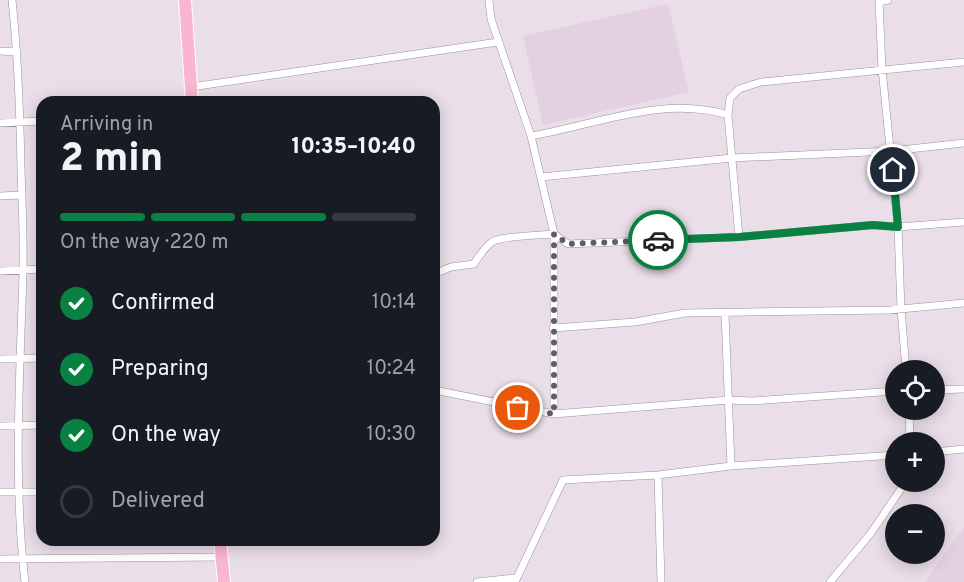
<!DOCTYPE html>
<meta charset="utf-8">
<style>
:root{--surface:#171b24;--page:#242831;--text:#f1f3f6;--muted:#9ea1a6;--line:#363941;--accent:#0b8043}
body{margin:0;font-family:Overpass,sans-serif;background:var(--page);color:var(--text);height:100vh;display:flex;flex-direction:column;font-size:22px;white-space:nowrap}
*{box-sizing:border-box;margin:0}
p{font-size:20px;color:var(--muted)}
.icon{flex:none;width:33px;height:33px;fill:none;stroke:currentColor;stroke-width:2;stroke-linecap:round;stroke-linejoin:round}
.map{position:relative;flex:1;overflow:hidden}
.panel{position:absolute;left:36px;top:96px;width:404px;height:450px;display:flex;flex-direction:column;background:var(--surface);border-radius:18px;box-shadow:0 3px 15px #0003}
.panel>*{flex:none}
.controls{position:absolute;left:885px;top:360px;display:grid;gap:12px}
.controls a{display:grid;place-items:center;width:60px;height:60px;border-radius:50%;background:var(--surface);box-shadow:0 3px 15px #0003;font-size:30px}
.pin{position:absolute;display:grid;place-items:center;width:51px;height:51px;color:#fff;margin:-26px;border:3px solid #fff;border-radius:50%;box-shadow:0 2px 6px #0007}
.courier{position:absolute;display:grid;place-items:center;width:60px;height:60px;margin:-30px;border:4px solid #0b8043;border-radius:50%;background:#fff;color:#222;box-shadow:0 2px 8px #0007}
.summary em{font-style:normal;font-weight:800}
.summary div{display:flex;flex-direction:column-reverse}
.summary{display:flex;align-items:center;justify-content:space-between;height:102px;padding:0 24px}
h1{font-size:39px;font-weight:800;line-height:45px}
.bar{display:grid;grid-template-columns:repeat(4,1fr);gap:9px 6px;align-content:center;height:72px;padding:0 24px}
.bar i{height:8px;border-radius:4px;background:var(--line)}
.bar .current{background:var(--accent)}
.bar p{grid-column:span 4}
ol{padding:0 24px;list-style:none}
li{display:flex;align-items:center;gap:18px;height:66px}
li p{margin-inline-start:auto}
li .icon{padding:6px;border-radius:50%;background:var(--accent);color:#fff;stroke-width:4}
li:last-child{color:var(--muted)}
li i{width:33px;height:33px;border:3px solid var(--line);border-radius:50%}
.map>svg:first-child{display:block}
</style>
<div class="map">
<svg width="964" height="582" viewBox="0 0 964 582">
<rect width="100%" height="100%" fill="#eadee8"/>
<path fill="#e3d0e0" d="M668 4 689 92 543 125 523 36Z
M964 527V582H925Z"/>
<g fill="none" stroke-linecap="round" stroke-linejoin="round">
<defs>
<path id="street" d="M12 0C18 56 20 112 21 168 22 203 24 238 23 273 20 375 13 480 25 582
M489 0 491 19 531 136 554 234V414
M879 0 882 69 898 227 901 309 906 370
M879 2 888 0
M0 51 17 52
M191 87 498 42
M0 123 42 121
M531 136C596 125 662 95 728 115
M541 177 732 158 891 151 964 143
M0 196 22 195
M739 237 873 225 898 227 964 222
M0 271 42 269
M434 274 451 267 474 264C479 256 485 247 492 242 501 236 542 235 554 234L568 244 739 237 728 115 730 98 739 89 761 82 964 62
M725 314 731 466
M553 328 635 322 685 313 890 310 964 303
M0 359 42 358
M434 390 554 414 729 400 752 401 896 391
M934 390 964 389
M909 410 910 442
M0 426 42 425
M934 452 964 449
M658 475 661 582
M0 492H42
M0 559 221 557
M477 582 516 578
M515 582 563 480 658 475 731 466 896 455
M830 582 871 533 901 489 903 482"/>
<path id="primary" d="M185 0 192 102
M220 540 224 582"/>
</defs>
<use href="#street" stroke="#9c919a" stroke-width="8"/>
<use href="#primary" stroke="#fff" stroke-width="14"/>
<use href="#street" stroke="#fff" stroke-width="7"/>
<use href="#primary" stroke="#fab6ce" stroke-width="12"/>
</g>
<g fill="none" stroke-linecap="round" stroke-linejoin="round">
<path stroke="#635c62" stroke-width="6" stroke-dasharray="0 10.8" d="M518 408 554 414V234L568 244 658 240"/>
<path stroke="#0b8043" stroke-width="8" d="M658 240 739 237 873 225 898 227 893 170"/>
</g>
</svg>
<div class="controls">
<a><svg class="icon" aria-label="locate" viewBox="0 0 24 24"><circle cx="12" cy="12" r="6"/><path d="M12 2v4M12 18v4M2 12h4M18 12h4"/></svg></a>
<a>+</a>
<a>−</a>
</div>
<div class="pin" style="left:518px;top:408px;background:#ea580c"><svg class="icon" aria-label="bag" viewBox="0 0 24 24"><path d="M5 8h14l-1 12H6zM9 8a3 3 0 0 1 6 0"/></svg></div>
<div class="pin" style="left:893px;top:170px;background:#1f2937"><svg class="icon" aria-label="home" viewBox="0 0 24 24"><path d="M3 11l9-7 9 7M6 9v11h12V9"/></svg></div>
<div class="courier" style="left:658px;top:240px"><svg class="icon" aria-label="car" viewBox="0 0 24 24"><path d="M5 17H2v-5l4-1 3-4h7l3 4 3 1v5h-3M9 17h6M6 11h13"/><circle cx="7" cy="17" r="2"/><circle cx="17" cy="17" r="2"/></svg></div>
<section class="panel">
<div class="summary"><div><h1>2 min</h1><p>Arriving in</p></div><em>10:35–10:40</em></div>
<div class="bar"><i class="current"></i><i class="current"></i><i class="current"></i><i></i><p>On the way · 220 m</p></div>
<ol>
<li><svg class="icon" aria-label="check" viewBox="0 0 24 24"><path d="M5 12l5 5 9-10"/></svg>Confirmed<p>10:14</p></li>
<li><svg class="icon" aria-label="check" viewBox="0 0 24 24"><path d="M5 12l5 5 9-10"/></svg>Preparing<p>10:24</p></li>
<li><svg class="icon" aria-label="check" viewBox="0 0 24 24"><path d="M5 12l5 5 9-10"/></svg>On the way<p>10:30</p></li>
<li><i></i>Delivered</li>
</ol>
</section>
</div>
